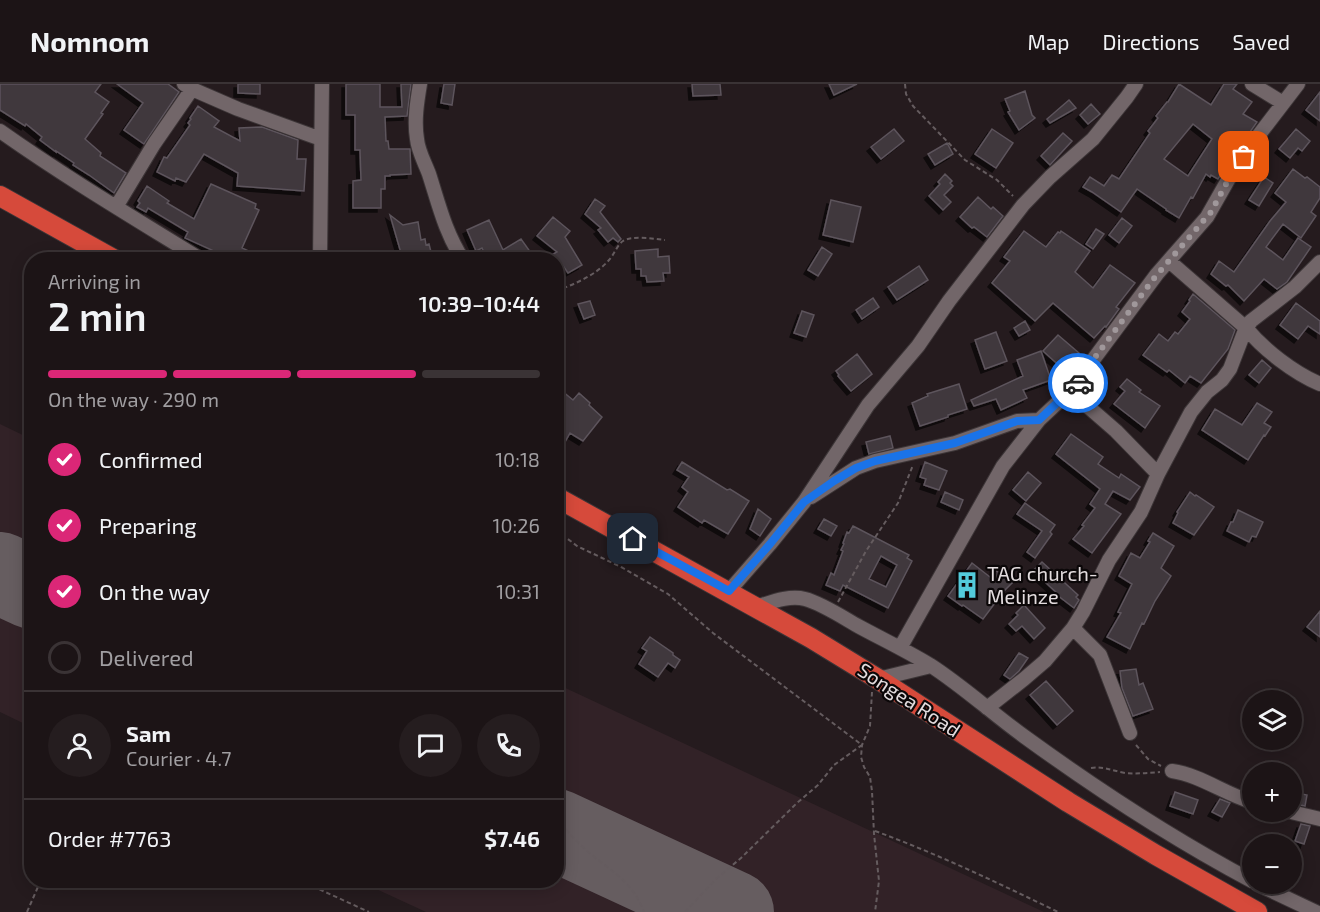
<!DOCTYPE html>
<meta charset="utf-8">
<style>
:root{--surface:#1c1416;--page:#251d1f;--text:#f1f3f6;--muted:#a09ea1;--line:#3a3335;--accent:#db2777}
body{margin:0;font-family:"Exo 2",sans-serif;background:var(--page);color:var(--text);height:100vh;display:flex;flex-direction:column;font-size:22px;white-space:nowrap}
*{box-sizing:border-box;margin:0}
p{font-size:20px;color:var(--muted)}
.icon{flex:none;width:33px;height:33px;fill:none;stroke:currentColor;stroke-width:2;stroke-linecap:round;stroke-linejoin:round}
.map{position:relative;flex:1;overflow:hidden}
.sheet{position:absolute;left:24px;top:168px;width:540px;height:636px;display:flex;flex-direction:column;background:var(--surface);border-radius:24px;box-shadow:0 3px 15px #0003,0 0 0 2px var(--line)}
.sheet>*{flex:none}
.tools{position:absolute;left:1242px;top:606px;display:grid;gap:12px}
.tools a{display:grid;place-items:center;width:60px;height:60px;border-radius:50%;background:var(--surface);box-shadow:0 3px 15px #0003,0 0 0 2px var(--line);font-size:30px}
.pin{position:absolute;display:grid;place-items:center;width:51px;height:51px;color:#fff;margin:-26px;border-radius:12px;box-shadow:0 3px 9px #0006}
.courier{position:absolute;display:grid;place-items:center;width:60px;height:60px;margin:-30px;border:4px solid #1a73e8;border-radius:50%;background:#fff;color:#222;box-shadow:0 2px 8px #0007}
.headline em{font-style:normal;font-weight:600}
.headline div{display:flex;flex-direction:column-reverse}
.headline{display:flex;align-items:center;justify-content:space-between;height:102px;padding:0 24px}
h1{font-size:39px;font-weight:600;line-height:45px}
.bar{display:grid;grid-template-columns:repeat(4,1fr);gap:9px 6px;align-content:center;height:72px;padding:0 24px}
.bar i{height:8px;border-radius:4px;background:var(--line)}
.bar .selected{background:var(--accent)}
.bar p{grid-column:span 4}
.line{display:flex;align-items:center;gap:15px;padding:0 24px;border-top:2px solid var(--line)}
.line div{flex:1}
.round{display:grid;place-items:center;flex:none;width:63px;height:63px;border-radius:32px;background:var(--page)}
ol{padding:0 24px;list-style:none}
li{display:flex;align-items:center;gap:18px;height:66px}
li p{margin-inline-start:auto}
li .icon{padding:6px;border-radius:50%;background:var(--accent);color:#fff;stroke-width:4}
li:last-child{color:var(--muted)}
li i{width:33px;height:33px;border:3px solid var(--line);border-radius:50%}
header{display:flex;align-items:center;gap:36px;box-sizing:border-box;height:84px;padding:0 30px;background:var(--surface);border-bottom:2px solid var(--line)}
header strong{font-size:28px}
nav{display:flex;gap:33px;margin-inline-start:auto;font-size:21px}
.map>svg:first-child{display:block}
</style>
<header>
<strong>Nomnom</strong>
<nav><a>Map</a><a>Directions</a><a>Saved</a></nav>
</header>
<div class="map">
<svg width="1320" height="828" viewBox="0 0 1320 828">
<defs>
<filter id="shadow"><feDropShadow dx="-4" dy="4" stdDeviation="0" flood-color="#0009"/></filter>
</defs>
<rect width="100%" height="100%" fill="#251b1e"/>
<path fill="#322227" d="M0 340 31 355V643L0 628Z
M557 600 1044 828H426L359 797 556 796Z"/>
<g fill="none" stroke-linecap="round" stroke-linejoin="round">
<path stroke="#665d60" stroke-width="82" d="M0 489 32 504
M556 746 733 828"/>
</g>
<path fill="#3f373e" stroke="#5d545c" stroke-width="1.5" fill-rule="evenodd" filter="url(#shadow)" d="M0 0H101L95 8 109 18 101 29 103 30 85 55 101 69 100 72 126 89 114 109 89 91 73 81 74 79 56 67V68L40 56 42 53 26 40 25 42 0 26Z
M117 0H168L179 8 144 60 124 46 143 19Z
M238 0H260V10L238 9Z
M346 0H380V23H402L401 0H411L407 32 385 33 386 57H388L389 65H410L411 90 390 91V92H385V105H381V124H353V97L361 96 360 66H355V31H346Z
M444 0H455L452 21 441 19Z
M692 0H720L721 11 693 12Z
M829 0H857L834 11Z
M1179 0 1211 21 1224 0H1237L1233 5 1252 18 1243 30 1257 38 1225 84 1218 95 1211 91 1210 93 1206 90 1193 114 1191 113 1179 134 1166 126V125L1137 105 1121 128 1092 108 1083 103 1090 93 1104 102 1112 91 1119 95 1150 49 1148 47 1158 34 1156 32 1167 18H1168ZM1193 40 1212 55 1188 92 1164 75Z
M1025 7 1032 31 1035 34 1019 46 1008 28 1010 27 1005 15Z
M1320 8V37L1306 26Z
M1069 16 1076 24 1050 39 1047 35Z
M1091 20 1100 30 1088 40 1080 31Z
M198 22 219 37 214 43 240 57 239 44 262 43 298 56 297 75H306L304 107 237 102 238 89 204 70 186 98 176 94 175 97 157 88 164 73 167 74 190 41 188 39 191 35 190 34Z
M894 45 904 57 881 75 871 63Z
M992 45 1013 59 996 84 975 70Z
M1296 45 1310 57 1302 67 1298 64 1290 74 1279 65Z
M1063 49 1072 57 1050 81 1041 72Z
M947 59 953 70 935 81 928 70Z
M1293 85 1305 94 1307 93 1320 103V114L1311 128 1316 132 1301 154 1283 140 1266 163 1283 176 1298 154 1311 163 1287 198 1277 205 1264 195 1244 217 1228 201 1226 202 1211 190 1219 177 1234 188 1270 137 1286 118 1275 109Z
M945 90 952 97 950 99 953 102 944 111 951 118 943 126 929 112 940 100 938 98Z
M1264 93 1273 99 1259 122 1249 116Z
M211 100 256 120 255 124 259 126 242 164 268 176H223L212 170 214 167 185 154 188 148 148 124 146 128 137 123 140 119 138 117 147 102 169 117 167 119 194 135Z
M978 113 991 125 993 123 1003 132 987 153 974 143 972 144 960 133Z
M595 115 605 122 600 128 621 155 618 158 613 154 608 158 598 146 601 144 585 130Z
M831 116 861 123 853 158 823 151Z
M390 131 403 141 418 138 421 156 425 155 426 161 429 160 433 176H403Z
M553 133 570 147 565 153 582 181 568 189 559 176H543L557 168 537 152Z
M1122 134 1132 142 1119 159 1109 151Z
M489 136 503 166 521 155 536 176H488L482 164 476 167 467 146Z
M1096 145 1104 150 1093 165 1086 160Z
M1024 147 1046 163 1058 148 1060 149 1061 147 1090 167 1075 188 1093 204 1110 181 1135 199 1116 223 1119 225 1106 243 1105 242 1094 254 1053 219 1035 237 992 199 1010 177 1004 173Z
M822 163 832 170 818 192 808 186Z
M658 165V173L669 172 670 189H663L664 197 647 198 646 192H641V185H636L635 167Z
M919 182 928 196 897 216 888 203Z
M1193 210 1235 246 1228 265 1201 299 1190 292 1185 299 1169 286 1167 288 1143 271 1159 250 1168 257 1175 248 1178 250 1190 235 1182 228 1190 217 1189 216Z
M873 214 879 223 862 235 856 226Z
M590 217 595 231 584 235 578 220Z
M1296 219 1320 237V250L1308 242 1298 255 1280 241Z
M802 227 814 231 806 253 794 249Z
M1025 237 1030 246 1019 252 1014 244Z
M996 248 1007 277 985 285 975 256Z
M1058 251 1079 269 1064 286 1043 267Z
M1041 267 1051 296 1023 306 1027 314 1001 326 996 315 974 322 971 316 1023 292 1017 276Z
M857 270 872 290 851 307 838 292 839 291 836 287Z
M1262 276 1271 284 1259 299 1249 291Z
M1127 295 1141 306 1139 308 1160 322 1145 344 1114 320 1125 307 1120 303Z
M959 300 967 325 948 331V333L920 342 912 319 928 312 927 310Z
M556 302 573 316 579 309 590 319 589 321 602 333 583 357 570 349 564 360 556 356Z
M1257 319 1272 328 1264 339 1271 343 1265 352 1264 351 1248 376 1202 346 1215 325 1242 341Z
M1071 350 1103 373 1098 380 1119 394 1121 390 1140 403 1130 416 1113 407 1105 420 1121 430 1092 469 1073 455 1084 442 1082 441 1095 424 1090 420 1100 405 1056 370Z
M890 352 893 364 869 370 866 358Z
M682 378 727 406 730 405 749 417 728 450 704 436 702 439 678 423 688 408 682 403 689 393 677 386Z
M925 378 947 387 939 406 924 401 926 395 920 393Z
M1028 388 1041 399 1026 417 1013 406Z
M945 408 963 416 959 426 941 418Z
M1190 408 1195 412 1196 411 1214 423 1194 451 1173 439 1178 429 1177 428Z
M1025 419 1055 441 1050 448 1052 450 1035 474 1027 468 1042 447 1017 430Z
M758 425 771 435 760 452 750 445Z
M1238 426 1263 438 1256 453 1252 452 1249 458 1227 447 1231 438H1233Z
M824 435 837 442 831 452 818 445Z
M853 442 909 471 907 474 912 477 888 524 843 501 840 507 826 501 831 489 834 491 843 467 841 466 844 460 843 459 847 448 849 449ZM881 472 897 481 886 503 869 495Z
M1153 449 1174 462 1161 484 1171 492 1155 517 1144 540 1142 539 1130 565 1107 553 1121 529 1118 528 1132 500 1119 492 1131 469 1140 474 1150 458 1148 457Z
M1042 478 1078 511 1076 513 1079 516 1074 524 1057 511 1058 510 1033 487Z
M972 479 990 493 995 486 1013 498 1004 507 983 535 963 521 962 522 948 512Z
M1024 521 1045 544 1034 555 1022 542 1016 547 1009 540 1018 531 1016 529Z
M1320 527V553L1307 543Z
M650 553 673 569V571L680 576 675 584 668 579 658 593 639 580 647 567 642 564Z
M1019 569 1028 574 1019 587 1010 595 1004 591Z
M1136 585 1139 601 1143 599 1153 625 1133 632 1122 604 1120 587Z
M1046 597 1073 627 1057 641 1030 611Z
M1175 708 1198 716 1193 730 1170 722Z
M1292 708 1307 711 1305 722 1292 719Z
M1220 715 1230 719 1222 733 1212 728Z
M1301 740 1310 742 1304 760 1295 757Z"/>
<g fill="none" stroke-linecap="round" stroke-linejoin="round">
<defs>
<path id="minor" d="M184 0 192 5 238 25 321 55
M420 0C417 18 414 37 417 55 418 67 425 79 429 90 439 121 445 148 463 176
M1252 0 1283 19
M0 47C65 93 134 134 202 176
M116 123 154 60 192 5
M320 176 322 0
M1169 177 1246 244C1264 266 1294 289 1320 300
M1070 307 1116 347 1158 390
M811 413 856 384 875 377 955 359 1017 337 1039 336
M729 507 770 460 804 418 868 321 918 262 949 217 1023 121 1050 93 1093 55 1127 13 1136 0
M756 523C772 518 789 511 805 515 821 519 844 534 858 542 882 555 907 567 930 581 964 603 993 630 1025 653 1098 706 1173 755 1252 797
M1073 544 1100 571 1130 649
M900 564 1003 382 1039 336 1070 307 1081 295 1093 276 1157 190 1207 133 1232 89 1255 56 1298 0
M878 595 931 582
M987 624 1024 595 1045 577 1073 544 1083 528 1109 476 1141 428 1158 390 1191 328 1207 308 1222 296 1230 285 1245 246 1251 237 1295 203 1320 178
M1172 687C1200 691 1225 710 1252 718
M1291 728 1320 735
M1257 800 1316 828"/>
<path id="highway" d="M0 112 115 176
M556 413 811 554 878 595 1068 718 1156 771 1257 828"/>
</defs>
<use href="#minor" stroke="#3c3537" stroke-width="16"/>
<use href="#highway" stroke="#3c3537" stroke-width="22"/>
<path stroke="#655c5f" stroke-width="2" stroke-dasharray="4.5 3" stroke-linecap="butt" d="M905 0 906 10 913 22 965 76 997 96 1013 112
M556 207C575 200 596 191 609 176 614 171 617 161 623 157 632 151 654 155 665 156
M556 446 577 462 623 484 668 510 713 549 862 661 834 681 818 701 797 719 741 774 716 795 685 828
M838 518 866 467 898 419 913 381
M872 608 870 642 862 661 861 673 864 683 870 693 872 707 874 750 879 797 875 828
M1136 661 1148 675 1161 682
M1091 684C1104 682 1113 687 1125 689 1137 690 1148 689 1160 688
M556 734C566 746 575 756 586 766 610 787 632 796 644 828
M875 747C938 770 998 799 1058 828
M299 796 369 828
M27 828 41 796"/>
<use href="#minor" stroke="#726669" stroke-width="14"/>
<use href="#highway" stroke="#d64a3b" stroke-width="20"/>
</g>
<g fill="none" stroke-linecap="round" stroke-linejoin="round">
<path stroke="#a0989b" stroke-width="6" stroke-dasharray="0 10.8" d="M1078 299 1093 276 1155 193 1211 128 1232 89 1244 73"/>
<path stroke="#1a73e8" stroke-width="8" d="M633 455 729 507 770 460 804 418 834 397 856 384 875 377 955 359 1017 337 1039 336 1078 299"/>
</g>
<defs>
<symbol id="building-bare" viewBox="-9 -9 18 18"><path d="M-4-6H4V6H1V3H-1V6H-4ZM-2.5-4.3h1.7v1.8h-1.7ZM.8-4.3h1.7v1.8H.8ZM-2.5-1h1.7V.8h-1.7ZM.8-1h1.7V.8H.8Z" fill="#53cbdb" stroke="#0b0708" stroke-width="2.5" paint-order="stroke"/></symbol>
</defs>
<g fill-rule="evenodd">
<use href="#building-bare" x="948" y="482" width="38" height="38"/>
</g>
<g text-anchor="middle" stroke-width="4.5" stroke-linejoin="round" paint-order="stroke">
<g font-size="20" fill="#e3dcde" stroke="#0b0708" text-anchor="start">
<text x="987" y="497">TAG church-<tspan x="987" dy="23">Melinze</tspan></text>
</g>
<g font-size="20" fill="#e3dcde" stroke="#0b0708">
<text transform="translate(909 616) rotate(33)" y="7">Songea Road</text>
</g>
</g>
</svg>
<div class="tools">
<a><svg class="icon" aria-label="layers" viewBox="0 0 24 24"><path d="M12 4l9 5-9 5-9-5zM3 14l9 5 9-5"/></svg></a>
<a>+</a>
<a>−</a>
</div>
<div class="pin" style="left:1244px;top:73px;background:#ea580c"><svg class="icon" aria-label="bag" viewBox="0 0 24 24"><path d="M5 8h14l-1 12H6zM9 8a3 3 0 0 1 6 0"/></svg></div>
<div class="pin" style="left:633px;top:455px;background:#1f2937"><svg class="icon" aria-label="home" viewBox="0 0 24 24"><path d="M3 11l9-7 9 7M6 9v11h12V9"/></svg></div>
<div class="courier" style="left:1078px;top:299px"><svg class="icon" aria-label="car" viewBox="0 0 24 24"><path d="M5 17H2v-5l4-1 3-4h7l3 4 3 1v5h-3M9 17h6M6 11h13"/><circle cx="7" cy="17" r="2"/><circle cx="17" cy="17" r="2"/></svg></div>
<section class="sheet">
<div class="headline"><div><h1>2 min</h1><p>Arriving in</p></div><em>10:39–10:44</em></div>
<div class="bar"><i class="selected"></i><i class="selected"></i><i class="selected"></i><i></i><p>On the way · 290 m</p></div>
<ol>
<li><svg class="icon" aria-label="check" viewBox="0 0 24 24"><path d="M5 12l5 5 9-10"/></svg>Confirmed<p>10:18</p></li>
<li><svg class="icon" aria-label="check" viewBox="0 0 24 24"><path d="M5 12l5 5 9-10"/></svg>Preparing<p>10:26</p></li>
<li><svg class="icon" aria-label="check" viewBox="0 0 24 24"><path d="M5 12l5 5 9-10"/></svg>On the way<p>10:31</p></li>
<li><i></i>Delivered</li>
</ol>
<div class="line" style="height:108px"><a class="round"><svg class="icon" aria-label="person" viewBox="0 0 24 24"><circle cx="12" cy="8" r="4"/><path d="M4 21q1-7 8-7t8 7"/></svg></a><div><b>Sam</b><p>Courier · 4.7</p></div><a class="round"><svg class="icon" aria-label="chat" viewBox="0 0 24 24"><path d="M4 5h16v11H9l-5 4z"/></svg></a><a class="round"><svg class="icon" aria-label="phone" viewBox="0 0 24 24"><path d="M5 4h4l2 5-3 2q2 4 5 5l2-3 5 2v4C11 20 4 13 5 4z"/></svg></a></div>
<div class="line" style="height:78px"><div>Order #7763</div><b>$7.46</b></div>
</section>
</div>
